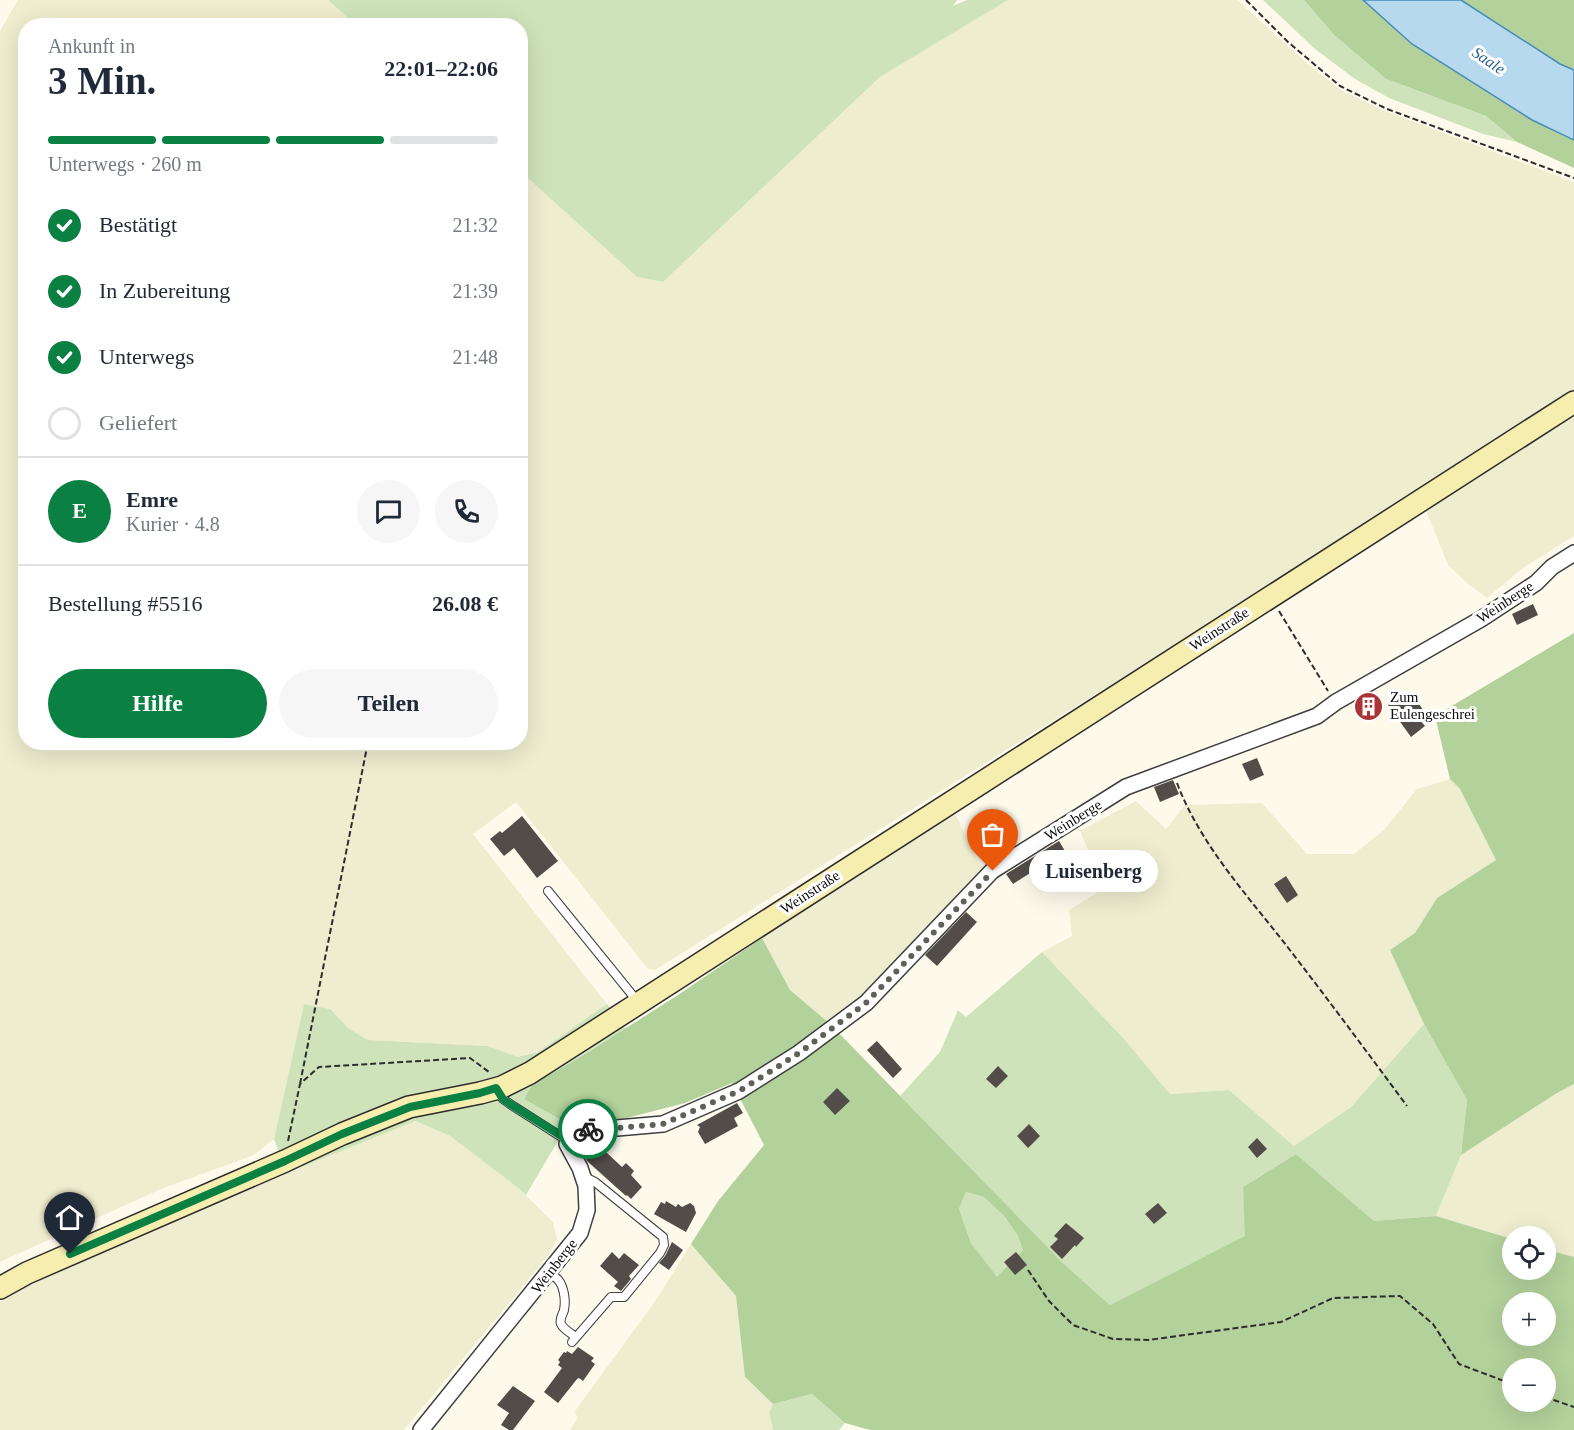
<!DOCTYPE html>
<html lang="de">
<meta charset="utf-8">
<style>
:root{--surface:#fff;--page:#f6f6f7;--text:#1f2937;--muted:#747a83;--line:#e0e1e3;--accent:#0b8043}
body{margin:0;font-family:Georgia,serif;background:var(--page);color:var(--text);height:100vh;display:flex;flex-direction:column;font-size:22px;white-space:nowrap}
*{box-sizing:border-box;margin:0}
p{font-size:20px;color:var(--muted)}
.icon{flex:none;width:33px;height:33px;fill:none;stroke:currentColor;stroke-width:2;stroke-linecap:round;stroke-linejoin:round}
.map{position:relative;flex:1;overflow:hidden}
.side{position:absolute;left:18px;top:18px;width:510px;height:732px;display:flex;flex-direction:column;background:var(--surface);border-radius:24px;box-shadow:0 6px 24px #0002}
.side>*{flex:none}
.controls{position:absolute;left:1502px;top:1226px;display:grid;gap:12px}
.controls a{display:grid;place-items:center;width:54px;height:54px;border-radius:50%;background:var(--surface);box-shadow:0 6px 24px #0002;font-size:30px}
.pin{position:absolute;display:grid;place-items:center;width:51px;height:51px;color:#fff;margin:-62px -26px;border-radius:50% 50% 50% 0;rotate:-45deg;box-shadow:0 0 6px #0007}
.pin .icon{rotate:45deg}
.courier{position:absolute;display:grid;place-items:center;width:60px;height:60px;margin:-30px;border:4px solid #0b8043;border-radius:50%;background:#fff;color:#222;box-shadow:0 2px 8px #0007}
.bubble{position:absolute;height:42px;border-radius:21px;background:var(--surface);box-shadow:0 6px 24px #0002;font-size:20px;font-weight:600;line-height:42px;text-align:center}
.head em{font-style:normal;font-weight:600}
.head div{display:flex;flex-direction:column-reverse}
.head{display:flex;align-items:center;justify-content:space-between;height:102px;padding:0 30px}
h1{font-size:39px;font-weight:600;line-height:45px}
.bar{display:grid;grid-template-columns:repeat(4,1fr);gap:9px 6px;align-content:center;height:72px;padding:0 30px}
.bar i{height:8px;border-radius:4px;background:var(--line)}
.bar .active{background:var(--accent)}
.bar p{grid-column:span 4}
.line{display:flex;align-items:center;gap:15px;padding:0 30px;border-top:2px solid var(--line)}
.line div{flex:1}
.round{display:grid;place-items:center;flex:none;width:63px;height:63px;border-radius:32px;background:var(--page)}
ol{padding:0 30px;list-style:none}
li{display:flex;align-items:center;gap:18px;height:66px}
li p{margin-inline-start:auto}
li .icon{padding:6px;border-radius:50%;background:var(--accent);color:#fff;stroke-width:4}
li:last-child{color:var(--muted)}
li i{width:33px;height:33px;border:3px solid var(--line);border-radius:50%}
.primary-button{display:flex;gap:12px;margin-top:auto;padding:12px 30px}
.primary-button a{flex:1;height:69px;border-radius:36px;background:var(--accent);color:#fff;font-size:24px;font-weight:600;line-height:69px;text-align:center}
.primary-button a+a{background:var(--page);color:var(--text)}
.map>svg:first-child{display:block}
</style>
<div class="map">
<svg width="1574" height="1430" viewBox="0 0 1574 1430">
<rect width="100%" height="100%" fill="#fdfaec"/>
<path fill="#efedcf" d="M18 0H328L356 25 26 26V742H520L521 172 637 277 663 282 880 77 1008 0H1237L1308 64 1341 90 1385 111 1574 182V393L1457 468 655 970 648 969 516 802 473 834 607 1004 538 1052 518 1057 488 1046 368 1040 348 1028 330 1009 304 1004 274 1139 254 1155 161 1189 0 1262V31Z
M1574 409V536L1523 568 1487 598 1468 584 1448 565 1427 513V500Z
M1450 779 1460 789 1496 860 1437 898 1415 933 1391 950 1424 1024 1351 1107 1294 1146 1229 1090 1170 1094 1125 1040 1042 952 1072 936 1069 910 1105 888 1080 831 1136 801 1166 829 1185 805 1262 803 1307 854H1354L1383 831 1417 789Z
M954 811 978 862 985 869 942 912 901 958 862 999 829 1023 790 990 762 938Z
M1574 1084V1257L1545 1249V1236H1512V1239L1436 1216 1461 1155 1557 1093Z
M414 1121 450 1136 517 1187 553 1222 557 1239 548 1256 404 1430H0V1302L49 1275 266 1182Z
M691 1244 736 1296 745 1377 773 1404 769 1412 773 1430H570L577 1419 575 1411 656 1300Z"/>
<path fill="#cfe3ba" d="M328 0H957L953 6 967 0H1008L880 77 663 282 637 277 521 172 520 26 356 25Z
M1263 0H1304L1334 35 1386 79 1486 116 1517 142 1483 134 1389 98 1355 79 1315 49Z
M1042 952 1125 1040 1170 1094 1229 1090 1294 1146 1351 1107 1424 1024 1467 1100 1461 1155 1436 1216 1374 1221 1296 1154 1243 1187 1246 1236 1110 1305 1064 1264 900 1096 940 1052 958 1010 966 1017Z
M304 1004 330 1009 348 1028 368 1040 488 1046 518 1057 538 1052 607 1004 626 1029 532 1085 524 1099 568 1124 526 1195 517 1187 450 1136 415 1121 287 1173 274 1139Z
M966 1192 984 1197 1004 1216 1018 1236 1023 1250 997 1278 971 1243 959 1209Z
M812 1394 845 1423 839 1430H773L769 1412 773 1404Z"/>
<path fill="#b3d19b" fill-rule="evenodd" d="M1304 0H1363L1412 44 1532 120 1574 140V168L1517 142 1486 116 1386 79 1334 35Z
M1461 0H1574V70L1560 64Z
M1574 633V1084L1557 1093 1461 1155 1467 1100 1424 1024 1390 950 1415 933 1437 898 1496 860 1460 789 1450 779 1435 716Z
M762 938 790 990 829 1023 1064 1264 1110 1305 1245 1236 1243 1187 1296 1154 1374 1221 1436 1216 1512 1239V1269H1545V1249L1574 1257V1430H870L845 1423 812 1394 773 1404 745 1377 736 1296 691 1244 718 1201 764 1145 732 1083 685 1103 615 1121 594 1120 568 1124 524 1099 532 1085 590 1051 678 995ZM966 1192 984 1197 1004 1216 1018 1236 1023 1250 997 1277 971 1243 959 1209ZM1512 1302H1545V1335H1512ZM1512 1368H1545V1401H1512Z"/>
<path fill="#b7d9ee" stroke="#478cbc" stroke-width="1.5" d="M1363 0H1461L1560 64 1574 70V140L1532 120 1412 44Z"/>
<path fill="#534d49" d="M1533 604 1538 615 1517 625 1512 614Z
M1373 693 1383 705 1365 719 1356 706Z
M1405 693 1408 697 1412 694 1426 714 1419 719 1425 726 1411 737 1388 705Z
M1257 758 1264 775 1250 781 1242 764Z
M1173 780 1179 794 1160 802 1154 787Z
M522 816 558 861 537 878 514 848 504 856 490 839 500 831 502 833Z
M1059 841 1065 851 1013 884 1006 874Z
M1286 876 1298 895 1287 903 1274 884Z
M966 912 977 922 937 966 925 955Z
M877 1041 902 1069 893 1078 867 1050Z
M998 1066 1008 1076 996 1088 986 1079Z
M837 1088 850 1101 835 1115 823 1102Z
M737 1103 743 1113 734 1118 738 1126 705 1144 698 1132 700 1127 697 1125Z
M1029 1124 1040 1136 1028 1148 1017 1136Z
M1257 1138 1267 1149 1257 1158 1248 1147Z
M592 1139 622 1167 626 1163 634 1171 631 1175 642 1187 631 1199 627 1195 626 1196 587 1161 582 1151Z
M666 1201 676 1207 678 1204 682 1207 690 1203 694 1206 696 1213 686 1232 654 1214 661 1202 665 1204Z
M1158 1203 1167 1213 1154 1224 1145 1214Z
M1066 1223 1084 1238 1076 1247 1075 1245 1062 1259 1050 1247 1058 1239 1054 1236Z
M672 1242 683 1250 669 1270 659 1263 665 1256Z
M612 1252 619 1259 624 1253 639 1265 629 1276 631 1279 621 1291 614 1286 618 1282 600 1266Z
M1016 1252 1027 1265 1015 1275 1004 1262Z
M578 1347 594 1358 591 1361 595 1364 583 1381 579 1378 577 1379 558 1403 544 1392 562 1368 558 1365 560 1362 558 1360 564 1352 566 1353 567 1351 572 1354Z
M513 1386 535 1401 513 1430H509L501 1425 509 1413 497 1405Z"/>
<g fill="none" stroke-linecap="round" stroke-linejoin="round">
<defs>
<path id="lane" d="M548 891 638 1002
M497 1090 503 1099 510 1104 568 1141
M555 1277C564 1283 566 1300 564 1310 563 1314 559 1319 561 1324 563 1329 572 1334 576 1337
M572 1342 611 1297H624L660 1253 664 1245 663 1237 595 1182 585 1177"/>
<path id="street" d="M421 1430 580 1233 587 1210 586 1186 580 1168 567 1144 570 1135 581 1130 617 1128 663 1124 739 1091 799 1053 866 1003 992 871 1126 787 1317 716 1336 702 1481 619 1536 583 1552 567 1574 553"/>
<path id="secondary" d="M0 1288 27 1273 285 1161 342 1134 409 1107 480 1093 502 1087 530 1073 1574 402"/>
</defs>
<use href="#lane" stroke="#3e3e3e" stroke-width="10"/>
<use href="#street" stroke="#3e3e3e" stroke-width="18"/>
<use href="#secondary" stroke="#2d2d2d" stroke-width="24"/>
<path stroke="#2d2d2d" stroke-width="2" stroke-dasharray="6 3" stroke-linecap="butt" d="M1246 0 1288 42 1340 86 1387 109 1574 178
M1279 611 1328 691
M1177 783C1200 844 1247 895 1286 945 1327 998 1367 1052 1407 1106
M300 1084 368 742
M288 1141 300 1084 319 1067 470 1058 489 1072
M1028 1270 1049 1301 1073 1325 1113 1339 1148 1340 1281 1322 1333 1298 1400 1296 1433 1324 1459 1364 1512 1384
M1545 1397 1574 1407"/>
<use href="#lane" stroke="#fff" stroke-width="8"/>
<use href="#street" stroke="#fff" stroke-width="15"/>
<use href="#secondary" stroke="#f5eeaf" stroke-width="21"/>
</g>
<g fill="none" stroke-linecap="round" stroke-linejoin="round">
<path stroke="#605f5a" stroke-width="6" stroke-dasharray="0 10.8" d="M588 1129 617 1128 663 1124 739 1091 779 1066 799 1053 866 1003 993 871"/>
<path stroke="#0b8043" stroke-width="8" d="M70 1254 285 1161 342 1134 410 1107 480 1093 496 1088 503 1099 510 1104 568 1140 570 1135 580 1130 588 1129"/>
</g>
<defs>
<symbol id="building-disc" viewBox="-11 -11 22 22"><circle r="9.5" fill="#aa3539" stroke="#fff"/><path d="M-4-6H4V6H1V3H-1V6H-4ZM-2.5-4.3h1.7v1.8h-1.7ZM.8-4.3h1.7v1.8H.8ZM-2.5-1h1.7V.8h-1.7ZM.8-1h1.7V.8H.8Z" fill="#fff"/></symbol>
</defs>
<g fill-rule="evenodd">
<use href="#building-disc" x="1352" y="690" width="33" height="33"/>
</g>
<g text-anchor="middle" stroke-width="6" stroke-linejoin="round" paint-order="stroke">
<g font-size="15" fill="#0b0b0b" stroke="#fff">
<text transform="translate(1505 602) rotate(-33)" y="5">Weinberge</text>
<text transform="translate(1219 629) rotate(-33)" y="5">Weinstraße</text>
<text transform="translate(1073 820) rotate(-32)" y="5">Weinberge</text>
<text transform="translate(810 892) rotate(-33)" y="5">Weinstraße</text>
<text transform="translate(554 1266) rotate(-52)" y="5">Weinberge</text>
</g>
<g font-size="15" fill="#0b0b0b" stroke="#fff" text-anchor="start">
<text x="1390" y="702">Zum<tspan x="1390" dy="17">Eulengeschrei</tspan></text>
</g>
<g font-size="16" font-style="italic" fill="#255e8d" stroke="#fff">
<text transform="translate(1489 60) rotate(34)" y="6">Saale</text>
</g>
</g>
</svg>
<div class="controls">
<a><svg class="icon" aria-label="locate" viewBox="0 0 24 24"><circle cx="12" cy="12" r="6"/><path d="M12 2v4M12 18v4M2 12h4M18 12h4"/></svg></a>
<a>+</a>
<a>−</a>
</div>
<div class="pin" style="left:993px;top:871px;background:#ea580c"><svg class="icon" aria-label="bag" viewBox="0 0 24 24"><path d="M5 8h14l-1 12H6zM9 8a3 3 0 0 1 6 0"/></svg></div>
<div class="pin" style="left:70px;top:1254px;background:#1f2937"><svg class="icon" aria-label="home" viewBox="0 0 24 24"><path d="M3 11l9-7 9 7M6 9v11h12V9"/></svg></div>
<div class="courier" style="left:588px;top:1129px"><svg class="icon" aria-label="bike" viewBox="0 0 24 24"><circle cx="6" cy="16" r="4"/><circle cx="18" cy="16" r="4"/><path d="M6 16l4-8h5l3 8M10 8l3 8H6M13 5h3"/></svg></div>
<div class="bubble" style="left:1029px;top:850px;width:129px">Luisenberg</div>
<section class="side">
<div class="head"><div><h1>3 Min.</h1><p>Ankunft in</p></div><em>22:01–22:06</em></div>
<div class="bar"><i class="active"></i><i class="active"></i><i class="active"></i><i></i><p>Unterwegs · 260 m</p></div>
<ol>
<li><svg class="icon" aria-label="check" viewBox="0 0 24 24"><path d="M5 12l5 5 9-10"/></svg>Bestätigt<p>21:32</p></li>
<li><svg class="icon" aria-label="check" viewBox="0 0 24 24"><path d="M5 12l5 5 9-10"/></svg>In Zubereitung<p>21:39</p></li>
<li><svg class="icon" aria-label="check" viewBox="0 0 24 24"><path d="M5 12l5 5 9-10"/></svg>Unterwegs<p>21:48</p></li>
<li><i></i>Geliefert</li>
</ol>
<div class="line" style="height:108px"><b class="round" style="background:var(--accent);color:#fff">E</b><div><b>Emre</b><p>Kurier · 4.8</p></div><a class="round"><svg class="icon" aria-label="chat" viewBox="0 0 24 24"><path d="M4 5h16v11H9l-5 4z"/></svg></a><a class="round"><svg class="icon" aria-label="phone" viewBox="0 0 24 24"><path d="M5 4h4l2 5-3 2q2 4 5 5l2-3 5 2v4C11 20 4 13 5 4z"/></svg></a></div>
<div class="line" style="height:78px"><div>Bestellung #5516</div><b>26.08 €</b></div>
<div class="primary-button"><a>Hilfe</a><a>Teilen</a></div>
</section>
</div>
